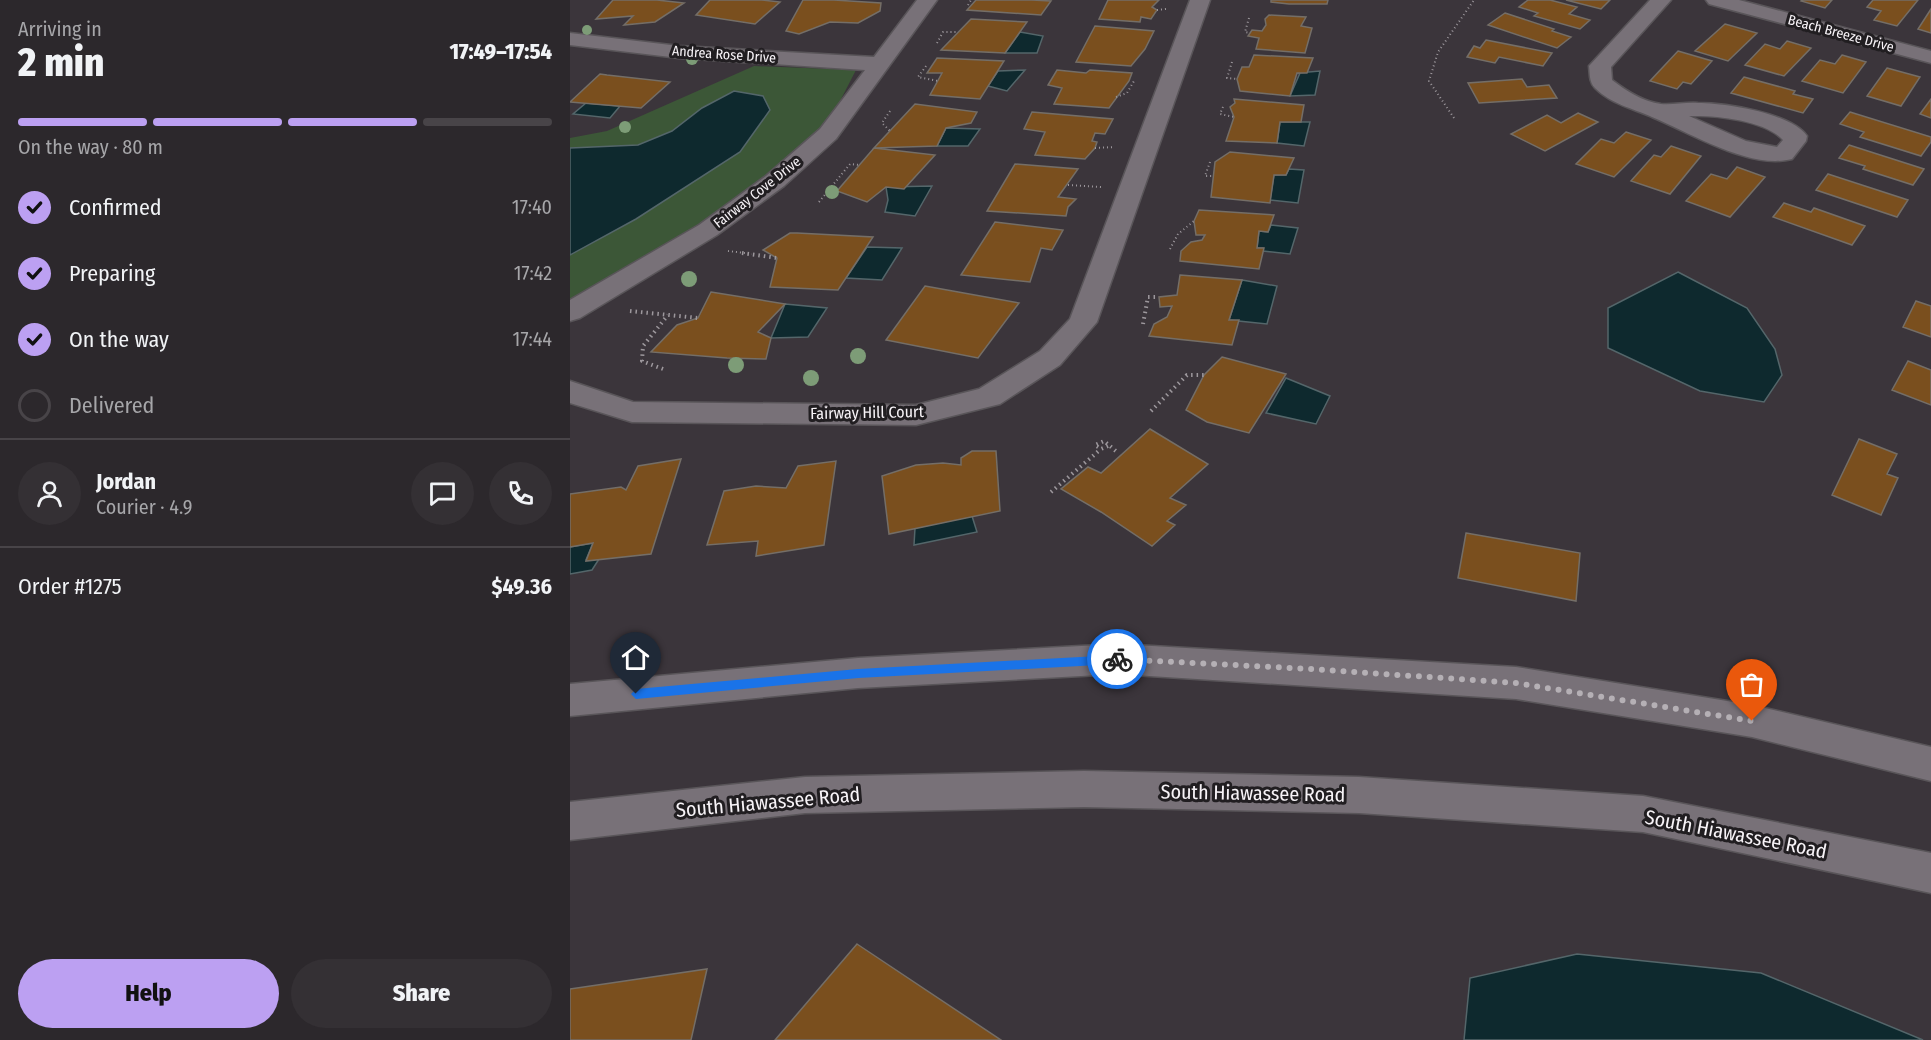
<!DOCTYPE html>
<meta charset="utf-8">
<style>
:root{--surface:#2c282c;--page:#343034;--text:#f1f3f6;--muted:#a6a6a9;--line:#484448;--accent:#bca0f2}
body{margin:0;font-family:"Fira Sans Condensed",sans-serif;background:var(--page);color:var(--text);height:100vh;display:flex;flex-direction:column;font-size:22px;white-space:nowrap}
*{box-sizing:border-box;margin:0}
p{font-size:20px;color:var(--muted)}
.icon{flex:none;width:33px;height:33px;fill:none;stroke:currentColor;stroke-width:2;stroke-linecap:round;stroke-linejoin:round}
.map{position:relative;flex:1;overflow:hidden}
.details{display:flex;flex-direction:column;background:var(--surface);width:570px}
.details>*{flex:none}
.pin{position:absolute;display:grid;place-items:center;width:51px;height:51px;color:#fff;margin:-62px -26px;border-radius:50% 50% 50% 0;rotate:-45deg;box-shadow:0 0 6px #0007}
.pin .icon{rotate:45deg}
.courier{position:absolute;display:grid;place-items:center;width:60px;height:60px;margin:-30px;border:4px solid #1a73e8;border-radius:50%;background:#fff;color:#222;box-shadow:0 2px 8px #0007}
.head em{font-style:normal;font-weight:800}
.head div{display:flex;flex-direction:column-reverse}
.head{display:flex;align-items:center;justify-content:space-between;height:102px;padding:0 18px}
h1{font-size:39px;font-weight:800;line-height:45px}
.bar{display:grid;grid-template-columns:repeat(4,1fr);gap:9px 6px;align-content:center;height:72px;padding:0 18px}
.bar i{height:8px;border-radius:4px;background:var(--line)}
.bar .on{background:var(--accent)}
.bar p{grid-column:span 4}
.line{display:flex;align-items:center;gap:15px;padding:0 18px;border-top:2px solid var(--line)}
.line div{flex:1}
.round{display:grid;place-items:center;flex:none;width:63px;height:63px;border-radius:32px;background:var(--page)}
ol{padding:0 18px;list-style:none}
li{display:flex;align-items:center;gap:18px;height:66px}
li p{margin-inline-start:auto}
li .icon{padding:6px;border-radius:50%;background:var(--accent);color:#111;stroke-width:4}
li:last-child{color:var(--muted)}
li i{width:33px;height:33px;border:3px solid var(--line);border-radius:50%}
.primary-button{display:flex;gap:12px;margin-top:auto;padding:12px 18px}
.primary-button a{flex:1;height:69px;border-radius:36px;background:var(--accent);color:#111;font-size:24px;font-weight:800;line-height:69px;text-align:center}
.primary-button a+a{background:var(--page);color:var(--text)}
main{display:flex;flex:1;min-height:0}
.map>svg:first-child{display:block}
</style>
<main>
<section class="details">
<div class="head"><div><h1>2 min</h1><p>Arriving in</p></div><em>17:49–17:54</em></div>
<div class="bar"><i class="on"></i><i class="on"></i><i class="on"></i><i></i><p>On the way · 80 m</p></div>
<ol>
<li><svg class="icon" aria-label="check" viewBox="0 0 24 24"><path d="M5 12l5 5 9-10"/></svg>Confirmed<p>17:40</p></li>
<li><svg class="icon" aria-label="check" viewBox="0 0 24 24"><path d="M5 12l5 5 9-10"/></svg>Preparing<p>17:42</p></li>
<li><svg class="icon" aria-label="check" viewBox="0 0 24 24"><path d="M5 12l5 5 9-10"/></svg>On the way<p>17:44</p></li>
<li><i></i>Delivered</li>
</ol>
<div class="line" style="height:108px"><a class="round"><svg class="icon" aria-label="person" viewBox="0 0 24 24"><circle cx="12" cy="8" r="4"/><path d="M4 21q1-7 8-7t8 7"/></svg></a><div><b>Jordan</b><p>Courier · 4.9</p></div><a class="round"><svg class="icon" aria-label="chat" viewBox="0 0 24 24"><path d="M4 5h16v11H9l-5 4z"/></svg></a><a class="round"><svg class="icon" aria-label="phone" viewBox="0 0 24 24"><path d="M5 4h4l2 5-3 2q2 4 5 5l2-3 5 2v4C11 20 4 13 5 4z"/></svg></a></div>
<div class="line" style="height:78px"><div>Order #1275</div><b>$49.36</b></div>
<div class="primary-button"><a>Help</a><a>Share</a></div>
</section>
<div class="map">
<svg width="1361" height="1040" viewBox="0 0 1361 1040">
<rect width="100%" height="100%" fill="#3b353b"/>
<path fill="#3c5737" d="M184 66 286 70 249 142 110 247 0 307V138L37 131Z"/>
<path fill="#0e292e" stroke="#54666a" stroke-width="1.5" d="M450 32 473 36 467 53H435Z
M455 70 437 91 418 86 428 71Z
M750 71 745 95 720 96 730 73H727Z
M164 91 193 96 200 110 170 152 66 219 0 255V148L68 145 102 131 132 108Z
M16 103 50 106 40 118 3 114Z
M710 122H740L734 146 707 143Z
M376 128 410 129 398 146H367Z
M719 169 734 170 728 203 700 200 704 175H716Z
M362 186 345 216 315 212 318 200 316 187Z
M701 225 728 228 720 254 693 251V248H687L689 231 698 232Z
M297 247 332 248 312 280 276 278Z
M1108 272 1177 308 1205 349 1212 375 1194 402 1130 391 1038 348V308Z
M672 280 707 286 697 324 659 320Z
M215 304 257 308 238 337 201 338Z
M716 378 760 396 746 424 696 413Z
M402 516 407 532 344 545 345 528Z
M23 543 16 560 29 559 22 570 0 574V547Z
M1007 954 1191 973 1353 1040H894L900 978Z"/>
<path fill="#7a4f1e" stroke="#746e67" stroke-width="1.5" d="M43 0H87L114 3 85 22 54 25 63 16 26 19Z
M140 0H192L210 2 185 24 126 15Z
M233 0H264L311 3 310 11 288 23 260 22 229 34 216 31Z
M406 0H462L481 1 471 15 397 10Z
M538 0H589L582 7 587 10 581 19 571 17 570 22 529 19Z
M701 0H758L757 4H719L701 2Z
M958 0H980L1007 7 999 14 1020 20 1010 29 964 16 968 13 949 7Z
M996 0H1040L1031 9Z
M1232 0H1262L1255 8 1231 1Z
M1303 0H1348L1327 26 1304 20 1311 11 1297 7Z
M1361 9V33L1348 29Z
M935 13 984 29 982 31 1001 37 987 48 918 25Z
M699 15 736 17 731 26 742 28 735 53 686 49 689 38 678 36 682 30 692 31 696 25 695 19Z
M401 19 457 22 435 53 371 50Z
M1155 24 1187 33 1158 61 1125 51Z
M525 26 584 31 575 49 561 66 506 62Z
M916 40 982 53 973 66 929 57 925 63 897 57 904 46 910 48Z
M1217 41 1241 48 1214 76 1175 65 1195 44 1210 49Z
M1108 51 1142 61 1121 84 1113 82 1107 89 1080 81Z
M684 55 743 58 737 73H727L720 96 670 91 667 79 672 67H679Z
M1272 55 1296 62 1273 93 1232 81 1250 60 1265 64Z
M367 58 434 61 410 99 360 95 372 73H357Z
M1317 68 1350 77 1331 106 1297 96Z
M487 70 516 73 520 70 562 73 559 81 539 108 484 104 492 88 478 85Z
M30 74 37 75 100 82 71 108 0 102Z
M1174 77 1225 91 1223 94 1243 99 1233 113 1161 93Z
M952 79 957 87 979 85 987 98 909 103 898 83Z
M664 99 734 105 731 122H710L707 143 656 141 664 117 660 107 665 103Z
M1361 99V118L1350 114Z
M345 104 407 112 401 123 376 128 367 146 304 148Z
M462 112 543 119 535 134 525 133 522 141 527 142 525 148 515 159 465 155 475 132 454 129Z
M1280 112 1361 137V142L1351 156 1290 137 1294 132 1270 124Z
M1008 113 1028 122 975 151 941 134 977 115 991 123Z
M1056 132 1081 140 1044 177 1006 164 1031 139 1044 143Z
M1279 145 1354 169 1343 185 1293 169 1295 166 1269 158Z
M1101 146 1131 156 1100 194 1061 181 1084 155 1091 157Z
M304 148 365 155 334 189 316 187 297 202 267 191Z
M660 152 724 158 716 175H704L700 203 641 197 645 162Z
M445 164 508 169 488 197 506 199 498 207 496 216 417 211Z
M1167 167 1195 177 1160 217 1116 201 1141 174 1157 179Z
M1258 174 1338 200 1327 217 1246 190Z
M1214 203 1241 212 1244 208 1295 226 1282 245 1203 217Z
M629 210 704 215 698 232 689 231 687 248H694L689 269 610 261 611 251 621 242 632 240 635 235H626L624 221Z
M425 222 493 230 482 250 471 248 460 282 391 275Z
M220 233H227L303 237 268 290 200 287 207 258 193 250Z
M610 275 672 280 659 320H669L662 345 579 336 584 324 597 317 602 306 590 307 589 297 607 295Z
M355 286 449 303 408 358 316 340Z
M141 292 215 304 188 332 201 338 196 359 157 358 81 352 107 325 128 318Z
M1346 301 1361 306V337L1333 327Z
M652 357 716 374 679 433 637 422 616 410 634 375Z
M1338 361 1361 370V405L1322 390Z
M580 429 638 464 600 498 616 505 597 521 605 525 582 546 531 512 491 489 518 467 531 473Z
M1289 439 1327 454 1317 474 1328 478 1311 515 1262 495Z
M402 451H426L430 511 319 534 312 476 346 465 373 463 391 465V458Z
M111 459 81 554 16 561 23 543 0 547V494L51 487 56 490 68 466Z
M266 461 254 545 186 556 188 541 137 545 154 491 186 486 216 488 228 466Z
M896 533 1010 553 1006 601 888 578Z
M287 944 431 1040H205Z
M137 969 121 1040H0V989Z"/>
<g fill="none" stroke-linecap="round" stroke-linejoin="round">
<defs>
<path id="street" d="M347 0H367L266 139 214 186 147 235 10 318 0 321V300L129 225 196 176 250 129 295 70 109 58 0 45V33L109 46 304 57Z
M620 0H640L527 322 490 365 430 404 346 425 62 422 0 403V381L63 402 346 405 409 389 470 351 500 319Z
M1080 0H1101L1041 67 1042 80C1055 90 1073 102 1091 104 1103 105 1116 102 1128 103 1155 103 1221 113 1237 136L1236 141 1222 159C1180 170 1121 133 1082 117 1062 108 1041 104 1025 88 1019 82 1020 74 1019 66ZM1119 116C1145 115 1195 120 1213 140L1207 147 1176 141Z
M1136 0H1169L1361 51V63L1139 4Z"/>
<path id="secondary" d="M548 644 946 667 1182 705 1361 747V781L1182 737 946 699 548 674 288 688 0 716V684L288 658Z
M514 771 789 777 1073 796 1361 853V893L1073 832 789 813 514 807 235 813 0 840V802L235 777Z"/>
</defs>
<use href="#street" stroke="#595559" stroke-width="3"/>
<use href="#secondary" stroke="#595559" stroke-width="3"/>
<path stroke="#9d989d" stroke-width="2" stroke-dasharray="1 3" stroke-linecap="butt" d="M398 5 401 0
M587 10 596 9
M679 18 675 32 680 33
M367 43 373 32H386
M662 62 657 78 667 79
M356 66 348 77 368 81
M546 97 557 93 564 81
M653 107 650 114 664 117
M320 111 312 123 320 131
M884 118 859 81 868 52 904 0
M525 148 545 147
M640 162 635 176H642
M498 185 531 187
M249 202 280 164 290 165
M600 249 608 234 624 221
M158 251 182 254"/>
<path stroke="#9d989d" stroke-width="4" stroke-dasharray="1.5 4" stroke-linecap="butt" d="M172 253 207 258
M60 311 128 318
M573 324 578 297H589
M93 369 72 361 73 346 98 315
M581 411 617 375H634
M538 446 531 449 525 445 534 441 547 452
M481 492 531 449"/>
<use href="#street" fill="#787178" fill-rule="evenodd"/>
<use href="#secondary" fill="#787178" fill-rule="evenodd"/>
</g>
<g fill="#7d9c77">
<circle cx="17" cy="30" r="5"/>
<circle cx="122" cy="59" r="6"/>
<circle cx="55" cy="127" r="6"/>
<circle cx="262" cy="192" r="7"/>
<circle cx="119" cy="279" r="8"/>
<circle cx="288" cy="356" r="8"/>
<circle cx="166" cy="365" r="8"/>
<circle cx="241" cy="378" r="8"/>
</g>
<path fill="#1a73e8" d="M547 655 553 659 547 664 288 678 66 699 61 694 66 689 288 669Z"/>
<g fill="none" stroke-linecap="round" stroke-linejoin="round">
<path stroke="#b5b0b5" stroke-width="6" stroke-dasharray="0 10.8" d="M547 659 741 669 946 683 1182 721"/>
</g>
<g text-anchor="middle" stroke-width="6" stroke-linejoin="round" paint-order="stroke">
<g font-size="14" fill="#f7f3f7" stroke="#211e21">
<text transform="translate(1271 33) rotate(15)" y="5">Beach Breeze Drive</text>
<text transform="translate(154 54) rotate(4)" y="5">Andrea Rose Drive</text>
<text transform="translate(187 192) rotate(-38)" y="5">Fairway Cove Drive</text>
</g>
<g font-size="16" fill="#f7f3f7" stroke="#211e21">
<text transform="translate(297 412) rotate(-1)" y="6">Fairway Hill Court</text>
</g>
<g font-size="20" fill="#f7f3f7" stroke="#211e21">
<text transform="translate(683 793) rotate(1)" y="7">South Hiawassee Road</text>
<text transform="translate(198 802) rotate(-5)" y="7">South Hiawassee Road</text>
<text transform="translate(1166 834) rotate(11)" y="7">South Hiawassee Road</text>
</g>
</g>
</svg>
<div class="pin" style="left:1182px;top:721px;background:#ea580c"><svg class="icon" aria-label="bag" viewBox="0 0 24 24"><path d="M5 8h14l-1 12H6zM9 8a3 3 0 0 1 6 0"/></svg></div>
<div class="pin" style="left:66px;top:694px;background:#1f2937"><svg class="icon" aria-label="home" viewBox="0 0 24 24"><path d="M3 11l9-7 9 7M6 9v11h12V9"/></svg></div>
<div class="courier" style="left:547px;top:659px"><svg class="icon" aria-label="bike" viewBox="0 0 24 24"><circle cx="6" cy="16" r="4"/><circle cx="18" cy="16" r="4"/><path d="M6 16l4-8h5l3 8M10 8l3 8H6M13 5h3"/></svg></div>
</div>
</main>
